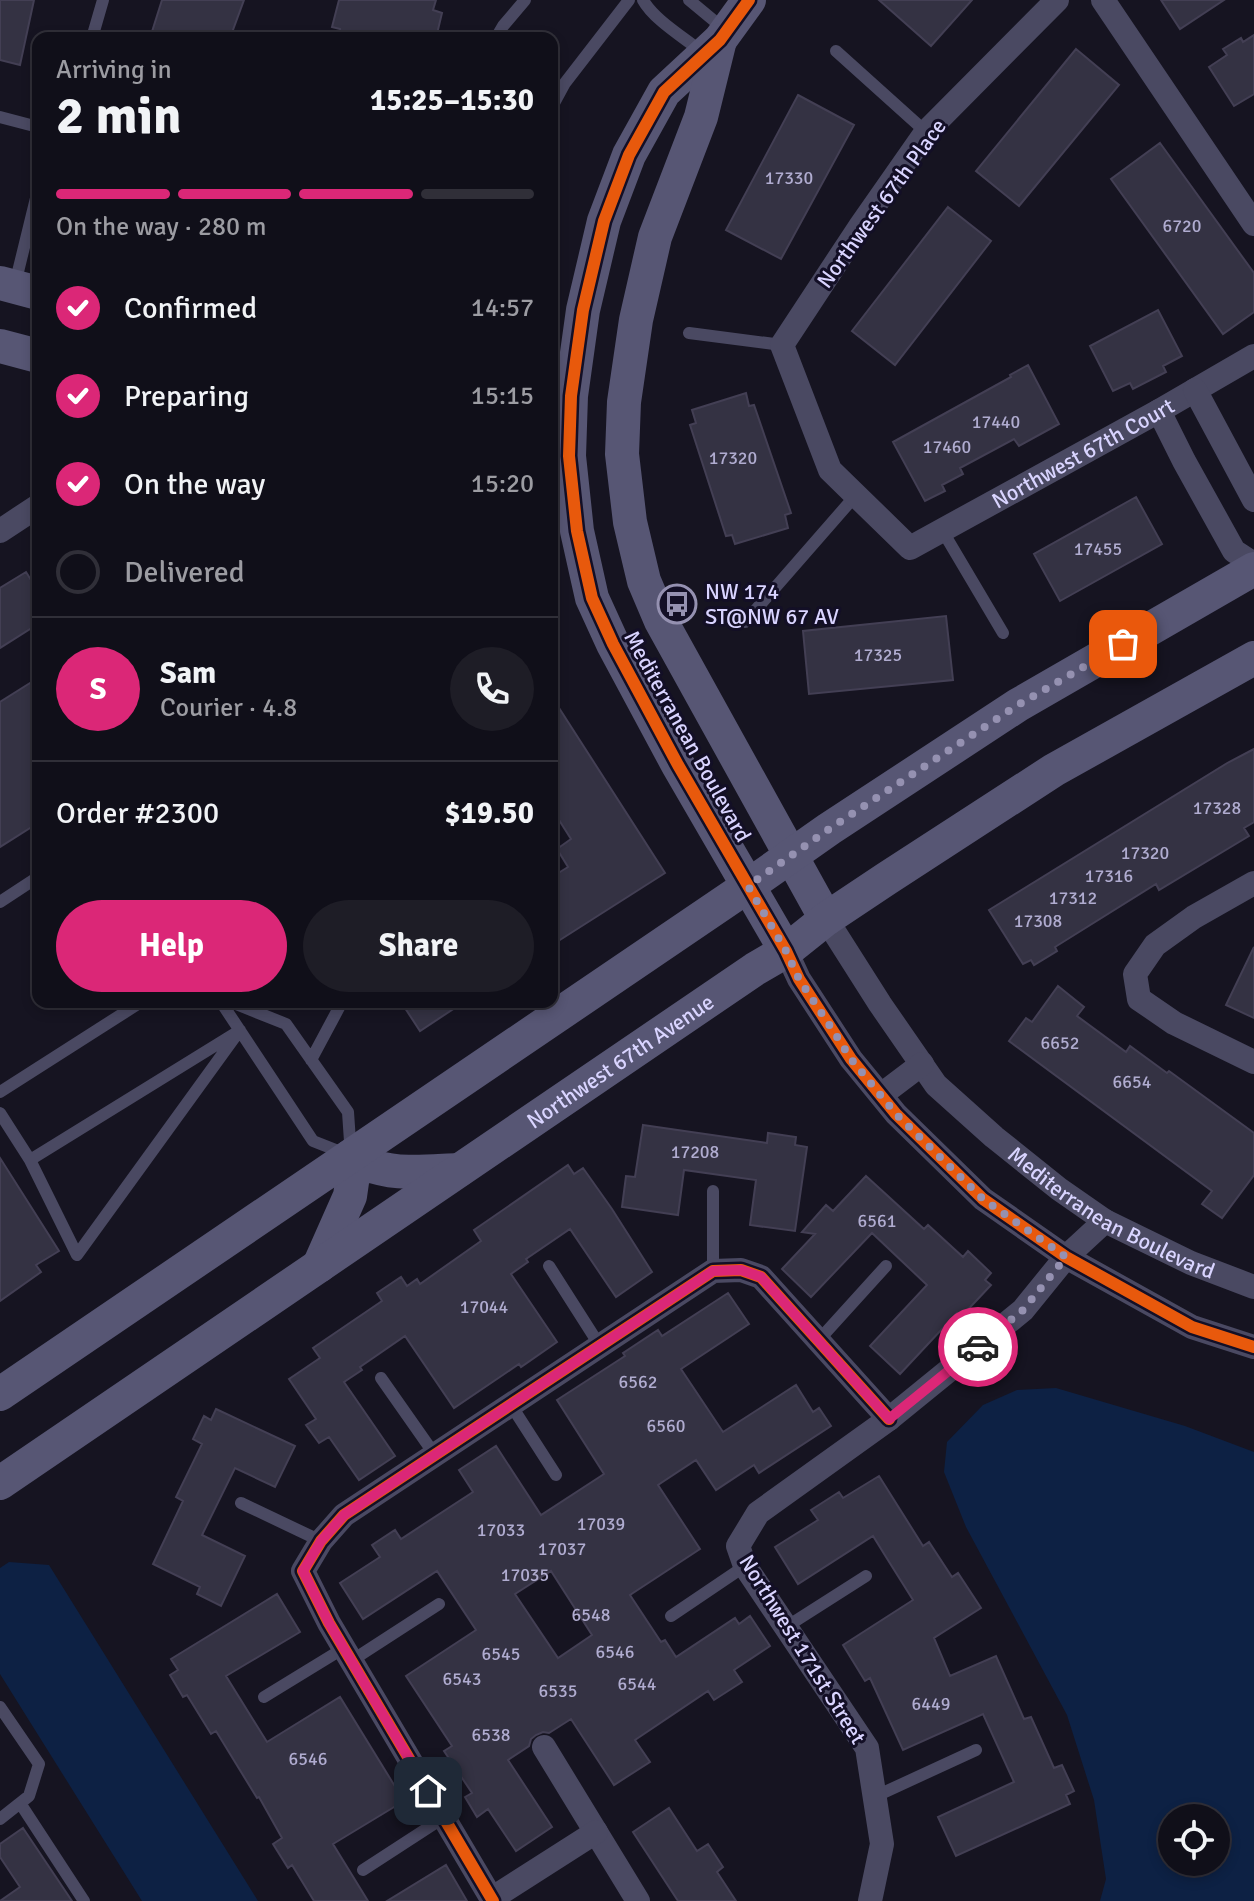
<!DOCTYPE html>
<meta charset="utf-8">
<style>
:root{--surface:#100f19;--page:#1e1d26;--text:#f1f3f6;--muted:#9c9ca2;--line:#302f38;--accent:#db2777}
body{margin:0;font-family:Signika,sans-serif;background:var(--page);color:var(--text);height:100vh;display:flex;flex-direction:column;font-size:30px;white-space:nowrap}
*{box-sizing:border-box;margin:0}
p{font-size:26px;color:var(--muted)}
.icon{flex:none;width:44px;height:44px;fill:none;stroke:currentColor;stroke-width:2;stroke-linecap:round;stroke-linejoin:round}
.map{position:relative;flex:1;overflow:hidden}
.side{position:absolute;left:32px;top:32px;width:526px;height:976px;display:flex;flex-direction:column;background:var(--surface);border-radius:16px;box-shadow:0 4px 12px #0003,0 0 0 2px var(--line)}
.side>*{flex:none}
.fabs{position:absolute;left:1158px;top:1804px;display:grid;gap:16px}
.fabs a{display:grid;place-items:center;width:72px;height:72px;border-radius:50%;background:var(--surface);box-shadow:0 4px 12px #0003,0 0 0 2px var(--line);font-size:40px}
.pin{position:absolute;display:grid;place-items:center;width:68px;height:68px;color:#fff;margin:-34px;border-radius:16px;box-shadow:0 4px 12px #0006}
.courier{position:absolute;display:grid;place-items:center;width:80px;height:80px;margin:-40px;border:6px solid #db2777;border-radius:50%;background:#fff;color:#222;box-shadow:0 2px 10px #0007}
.headline em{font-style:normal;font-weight:800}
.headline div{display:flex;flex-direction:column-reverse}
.headline{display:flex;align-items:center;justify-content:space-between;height:136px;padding:0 24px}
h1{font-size:52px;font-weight:800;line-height:60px}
.bar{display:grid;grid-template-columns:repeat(4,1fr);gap:12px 8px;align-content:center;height:96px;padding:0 24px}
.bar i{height:10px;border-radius:6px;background:var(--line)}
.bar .on{background:var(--accent)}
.bar p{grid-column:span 4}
.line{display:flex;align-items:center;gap:20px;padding:0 24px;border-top:2px solid var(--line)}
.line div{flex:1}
.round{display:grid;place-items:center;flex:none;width:84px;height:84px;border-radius:42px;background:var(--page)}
ol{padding:0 24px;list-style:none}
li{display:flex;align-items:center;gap:24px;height:88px}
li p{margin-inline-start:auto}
li .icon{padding:8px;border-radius:50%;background:var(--accent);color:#fff;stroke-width:4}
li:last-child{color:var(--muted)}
li i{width:44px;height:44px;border:4px solid var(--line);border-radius:50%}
.button{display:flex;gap:16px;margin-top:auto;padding:16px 24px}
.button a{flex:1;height:92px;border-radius:48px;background:var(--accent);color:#fff;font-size:32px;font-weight:800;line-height:92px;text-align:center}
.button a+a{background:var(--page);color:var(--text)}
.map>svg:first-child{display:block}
</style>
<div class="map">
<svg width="1254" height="1901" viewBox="0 0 1254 1901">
<rect width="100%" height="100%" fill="#161421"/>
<path fill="#0d2144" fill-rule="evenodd" d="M1056 1388 1185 1426 1254 1452V1901H1100L1106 1879 1094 1800 1067 1715 966 1527 944 1472 947 1442 983 1405 1017 1390ZM1172 1818H1216V1862H1172Z
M9 1562 49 1565 258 1901H142L0 1674V1568Z"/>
<path fill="#343243" stroke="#433f54" stroke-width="2" fill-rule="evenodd" d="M0 0H34L20 65 0 60Z
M162 0H244L230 38H150Z
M339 0H436L433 10 442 13 436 38H338L340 29 332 27Z
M879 0H972L931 46Z
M1161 0H1224L1180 29Z
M1254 35V94L1234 106 1209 67 1227 55 1223 49 1241 38 1243 42Z
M1076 49 1119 85 1019 206 976 171Z
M798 95 854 125 781 259 726 230Z
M1160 143 1254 273V312L1223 334 1111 179Z
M948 207 991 241 895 365 852 331Z
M1158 310 1182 356 1163 366 1166 372 1133 389 1130 383 1113 391 1090 346Z
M1028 365 1059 424 1019 446 1014 439 960 468 963 474 942 485 945 491 925 501 893 442 1011 377 1010 375Z
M746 393 749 406 754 405 791 513 785 515 788 528 735 544 732 535 726 536 690 425 696 423 692 410Z
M1136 497 1162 544 1060 601 1034 554Z
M26 572 38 591V624L0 648V588Z
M946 616 953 680 809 694 803 631Z
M38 678V823L0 847V702Z
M552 697 665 873 552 945V877L568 867 557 849 571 839 552 809Z
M1254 749V822L1244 828 1249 836 1159 890 1156 884 1055 947 1057 951 1034 965 1031 960 1023 964 989 910 1229 762Z
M1254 947V1018L1226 1005Z
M1058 986 1084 1007 1077 1016 1126 1052 1130 1046 1167 1073 1169 1071 1254 1133V1175L1222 1218 1202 1204 1212 1191 1009 1041 1026 1018 1032 1022Z
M401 1002H464L420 1031Z
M643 1125 767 1143 768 1133 796 1137 795 1145 807 1147 795 1231 750 1225 756 1180 684 1170 678 1215 622 1207 626 1176 635 1177Z
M0 1158 59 1251 36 1265 41 1272 0 1301Z
M568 1165 574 1174 583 1168 612 1209 652 1272 616 1297 570 1229 526 1259 528 1262 511 1274 557 1342 521 1367 519 1364 454 1408 405 1336 360 1367 362 1370 344 1382 395 1456 359 1480 329 1437 319 1443 306 1425 316 1419 289 1379 320 1358 313 1348 382 1301 377 1293 401 1277 407 1286 417 1279 420 1284 481 1241 474 1230Z
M866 1176 924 1229 928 1225 963 1257 968 1251 991 1273 985 1280 991 1285 961 1317 957 1313 900 1374 870 1346 927 1285 872 1233 811 1297 782 1269 815 1234 802 1232 826 1205 833 1211Z
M728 1293 749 1324 681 1369 723 1432 796 1385 813 1412 819 1408 831 1426 759 1473 754 1465 716 1490 696 1460 658 1485 700 1549 630 1595 661 1642 665 1640 676 1657 735 1618 739 1624 750 1616 770 1646 734 1670 742 1682 714 1700 708 1691 635 1740 650 1762 614 1785 571 1719 549 1733 543 1732 536 1735 531 1739 529 1746 508 1760 552 1827 516 1851 488 1809 477 1817 465 1797 472 1793 444 1751 452 1746 406 1676 476 1630 437 1571 363 1619 340 1583 380 1557 372 1545 395 1530 401 1539 473 1492 459 1470 496 1446 541 1515 604 1474 557 1400 625 1356 623 1353 658 1330 662 1336ZM551 1571 592 1635 558 1658 515 1594Z
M216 1409 295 1446 275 1487 235 1468 202 1535 245 1556 221 1606 197 1594 200 1587 153 1564 183 1501 176 1497 202 1444 193 1439 204 1416 211 1420Z
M879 1476 923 1546 929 1542 952 1577 958 1573 981 1608 934 1638 950 1676 996 1656 1024 1719 1031 1717 1054 1768 1062 1765 1074 1791 1066 1795 1070 1804 956 1856 938 1817 1014 1782 983 1714 903 1750 870 1678 865 1681 843 1645 913 1600 886 1557 873 1536 798 1584 775 1547 818 1520 811 1510 839 1492 843 1498Z
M277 1594 300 1632 226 1676 267 1742 340 1697 404 1801 333 1844 368 1901H314L292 1865 288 1868 273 1844 282 1838 259 1797 257 1798 216 1731 211 1734 187 1695 183 1697 170 1675 178 1670 171 1659Z
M669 1808 697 1851 708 1844 723 1867 717 1872 736 1901H678L633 1832Z
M23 1828 72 1901H0L20 1887 0 1857V1844Z
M446 1865 467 1901H387Z"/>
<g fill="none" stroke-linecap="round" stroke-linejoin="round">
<path stroke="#4a4962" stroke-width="12" d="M643 0C654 20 685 38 703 53
M689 0 724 29
M92 38 103 0
M496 38 503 26 525 0
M836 51 926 132
M552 107 565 83 629 0
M0 117 38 127
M15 284 38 190
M689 333 782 345
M942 530 1003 633
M745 622 856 495
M0 902 38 877
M221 1002 313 1141 351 1156 348 1112 286 1024 231 1002
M311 1060 342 1002
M0 1092 141 1002
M0 1113 30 1160 234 1034
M30 1160 77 1255 240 1030
M713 1191V1271
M549 1266 600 1346
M818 1341 886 1266
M381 1378 435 1455
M511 1405 556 1475
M241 1503 321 1541
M671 1616 745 1566
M786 1627 866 1576
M351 1661 439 1604
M264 1697 344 1648
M0 1707 39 1764 29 1796 0 1819
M874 1797 976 1750
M20 1803 84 1901
M363 1870 443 1818"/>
<g stroke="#4a4962" stroke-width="24">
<path id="s1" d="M1057 0 926 132 861 225 782 345 830 470 910 548 1159 411 1254 356"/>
<path d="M1103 0 1254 224"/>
<path d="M1195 390 1254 500"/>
<path d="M1159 411 1184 461 1234 551 1254 564"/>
<path d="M0 531 38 506"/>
<path d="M1254 883 1194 917 1155 945 1135 974 1139 999 1174 1023 1254 1062"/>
<path id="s2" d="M826 919 880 1004 936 1085 994 1137 1059 1189 1105 1221 1191 1263 1254 1287"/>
<path d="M786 951 799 979 851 1059 896 1114 983 1199 1066 1257 1192 1327 1254 1347"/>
<path d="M881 1095 922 1064"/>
<path d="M544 1747 638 1901"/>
<path d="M491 1899 596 1832"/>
<path d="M493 1901 329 1623 303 1571 321 1541 344 1515 713 1271 741 1270 761 1277 889 1419"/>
<path d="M870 1901 882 1844 867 1748 745 1566 738 1546 758 1513 889 1419 1023 1310 1066 1257 1105 1221"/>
</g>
<g stroke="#575674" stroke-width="34">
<path d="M749 0 720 40 664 92 629 155 604 221 583 310 571 396 569 456 577 531 592 598 613 644 678 765 786 951"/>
<path d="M720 40 701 117 655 237 636 320 624 402 622 454 630 522 644 581 661 621 826 919"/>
<path d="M0 283 38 293"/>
<path d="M0 346 38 356"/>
<path d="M319 1266 350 1196 353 1175 351 1156C359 1160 367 1164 375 1167 401 1175 432 1171 459 1170"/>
<path d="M0 1394 748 886 829 829 1018 705 1254 569"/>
<path id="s3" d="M0 1483 755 969 786 951 826 919 886 879 1054 770 1254 658"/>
</g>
<defs>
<path id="cycleway" d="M749 0 720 40 664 92 629 155 604 221 583 310 571 396 569 456 577 531 592 598 613 644 678 765 786 951 799 979 851 1059 896 1114 983 1199 1066 1257 1192 1327 1254 1347
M493 1901 329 1623 303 1571 321 1541 344 1515 713 1271 741 1270 761 1277 889 1419"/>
</defs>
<use href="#cycleway" stroke="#130f26" stroke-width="17"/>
<use href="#cycleway" stroke="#e8590c" stroke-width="12"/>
</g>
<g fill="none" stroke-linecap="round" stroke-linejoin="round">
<path stroke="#9591b1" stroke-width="8" stroke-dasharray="0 14.4" d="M978 1347 1023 1310 1066 1257 983 1199 896 1114 851 1059 834 1032 799 979 786 951 748 886 829 829 1018 705 1123 644"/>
<path stroke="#db2777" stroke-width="10" d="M428 1791 329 1623 303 1571 321 1541 344 1515 713 1271 741 1270 761 1277 889 1419 978 1347"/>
</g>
<defs>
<symbol id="bus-ring" viewBox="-11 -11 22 22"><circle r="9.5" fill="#130f26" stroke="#9591b1" stroke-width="1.5"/><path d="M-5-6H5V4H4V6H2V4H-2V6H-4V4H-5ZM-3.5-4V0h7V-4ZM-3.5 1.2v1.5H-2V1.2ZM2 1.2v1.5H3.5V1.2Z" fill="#9591b1"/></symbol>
</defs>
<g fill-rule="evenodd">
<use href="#bus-ring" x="655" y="582" width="44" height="44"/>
</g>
<g text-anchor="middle" stroke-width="6" stroke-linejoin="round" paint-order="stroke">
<g font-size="18" fill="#b0acd0">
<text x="789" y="184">17330</text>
<text x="1182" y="232">6720</text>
<text x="996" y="428">17440</text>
<text x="947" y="453">17460</text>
<text x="733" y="464">17320</text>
<text x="1098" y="555">17455</text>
<text x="878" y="661">17325</text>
<text x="1217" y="814">17328</text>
<text x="1145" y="859">17320</text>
<text x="1109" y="882">17316</text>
<text x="1073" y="904">17312</text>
<text x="1038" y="927">17308</text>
<text x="1060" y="1049">6652</text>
<text x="1132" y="1088">6654</text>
<text x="695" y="1158">17208</text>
<text x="877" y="1227">6561</text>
<text x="484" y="1313">17044</text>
<text x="638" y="1388">6562</text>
<text x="666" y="1432">6560</text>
<text x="601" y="1530">17039</text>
<text x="501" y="1536">17033</text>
<text x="562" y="1555">17037</text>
<text x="525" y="1581">17035</text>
<text x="591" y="1621">6548</text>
<text x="615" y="1658">6546</text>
<text x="501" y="1660">6545</text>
<text x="462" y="1685">6543</text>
<text x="637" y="1690">6544</text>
<text x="558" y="1697">6535</text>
<text x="931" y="1710">6449</text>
<text x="491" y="1741">6538</text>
<text x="308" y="1765">6546</text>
</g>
<g font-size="22" fill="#d9d4ff" stroke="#130f26">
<text transform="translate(881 203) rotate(-54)" y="8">Northwest 67th Place</text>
<text dy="8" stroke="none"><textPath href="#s1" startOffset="886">Northwest 67th Court</textPath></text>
<text transform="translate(688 736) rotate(61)" y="8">Mediterranean Boulevard</text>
<text dy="8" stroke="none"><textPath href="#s3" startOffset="750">Northwest 67th Avenue</textPath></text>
<text dy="8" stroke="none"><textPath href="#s2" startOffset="418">Mediterranean Boulevard</textPath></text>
<text transform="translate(803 1649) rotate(58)" y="8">Northwest 171st Street</text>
</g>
<g font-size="22" fill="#d9d4ff" stroke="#130f26" text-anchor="start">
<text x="705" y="599">NW 174<tspan x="705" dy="25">ST@NW 67 AV</tspan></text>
</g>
</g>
</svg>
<div class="fabs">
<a><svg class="icon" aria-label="locate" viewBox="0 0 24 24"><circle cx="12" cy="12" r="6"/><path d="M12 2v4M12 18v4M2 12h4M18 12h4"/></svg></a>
</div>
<div class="pin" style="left:1123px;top:644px;background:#ea580c"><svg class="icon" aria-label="bag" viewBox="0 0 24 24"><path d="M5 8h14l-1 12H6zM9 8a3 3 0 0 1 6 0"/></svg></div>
<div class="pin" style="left:428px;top:1791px;background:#1f2937"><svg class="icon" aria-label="home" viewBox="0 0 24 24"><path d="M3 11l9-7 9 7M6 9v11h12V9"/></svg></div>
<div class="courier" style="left:978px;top:1347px"><svg class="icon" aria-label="car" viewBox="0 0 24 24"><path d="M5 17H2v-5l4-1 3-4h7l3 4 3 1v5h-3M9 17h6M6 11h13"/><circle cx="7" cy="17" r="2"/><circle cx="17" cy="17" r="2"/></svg></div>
<section class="side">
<div class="headline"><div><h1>2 min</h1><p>Arriving in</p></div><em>15:25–15:30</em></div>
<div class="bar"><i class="on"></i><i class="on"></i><i class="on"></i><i></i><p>On the way · 280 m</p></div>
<ol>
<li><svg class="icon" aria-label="check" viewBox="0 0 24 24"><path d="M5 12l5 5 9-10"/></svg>Confirmed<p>14:57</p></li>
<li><svg class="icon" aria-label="check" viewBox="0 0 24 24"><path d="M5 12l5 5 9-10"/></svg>Preparing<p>15:15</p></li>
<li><svg class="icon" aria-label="check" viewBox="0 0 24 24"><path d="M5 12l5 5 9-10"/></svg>On the way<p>15:20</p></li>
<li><i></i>Delivered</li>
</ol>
<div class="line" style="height:144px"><b class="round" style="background:var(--accent);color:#fff">S</b><div><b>Sam</b><p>Courier · 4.8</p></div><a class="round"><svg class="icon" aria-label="phone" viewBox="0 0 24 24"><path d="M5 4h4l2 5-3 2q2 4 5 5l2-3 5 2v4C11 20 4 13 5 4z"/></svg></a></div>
<div class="line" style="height:104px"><div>Order #2300</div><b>$19.50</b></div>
<div class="button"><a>Help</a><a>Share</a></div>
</section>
</div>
